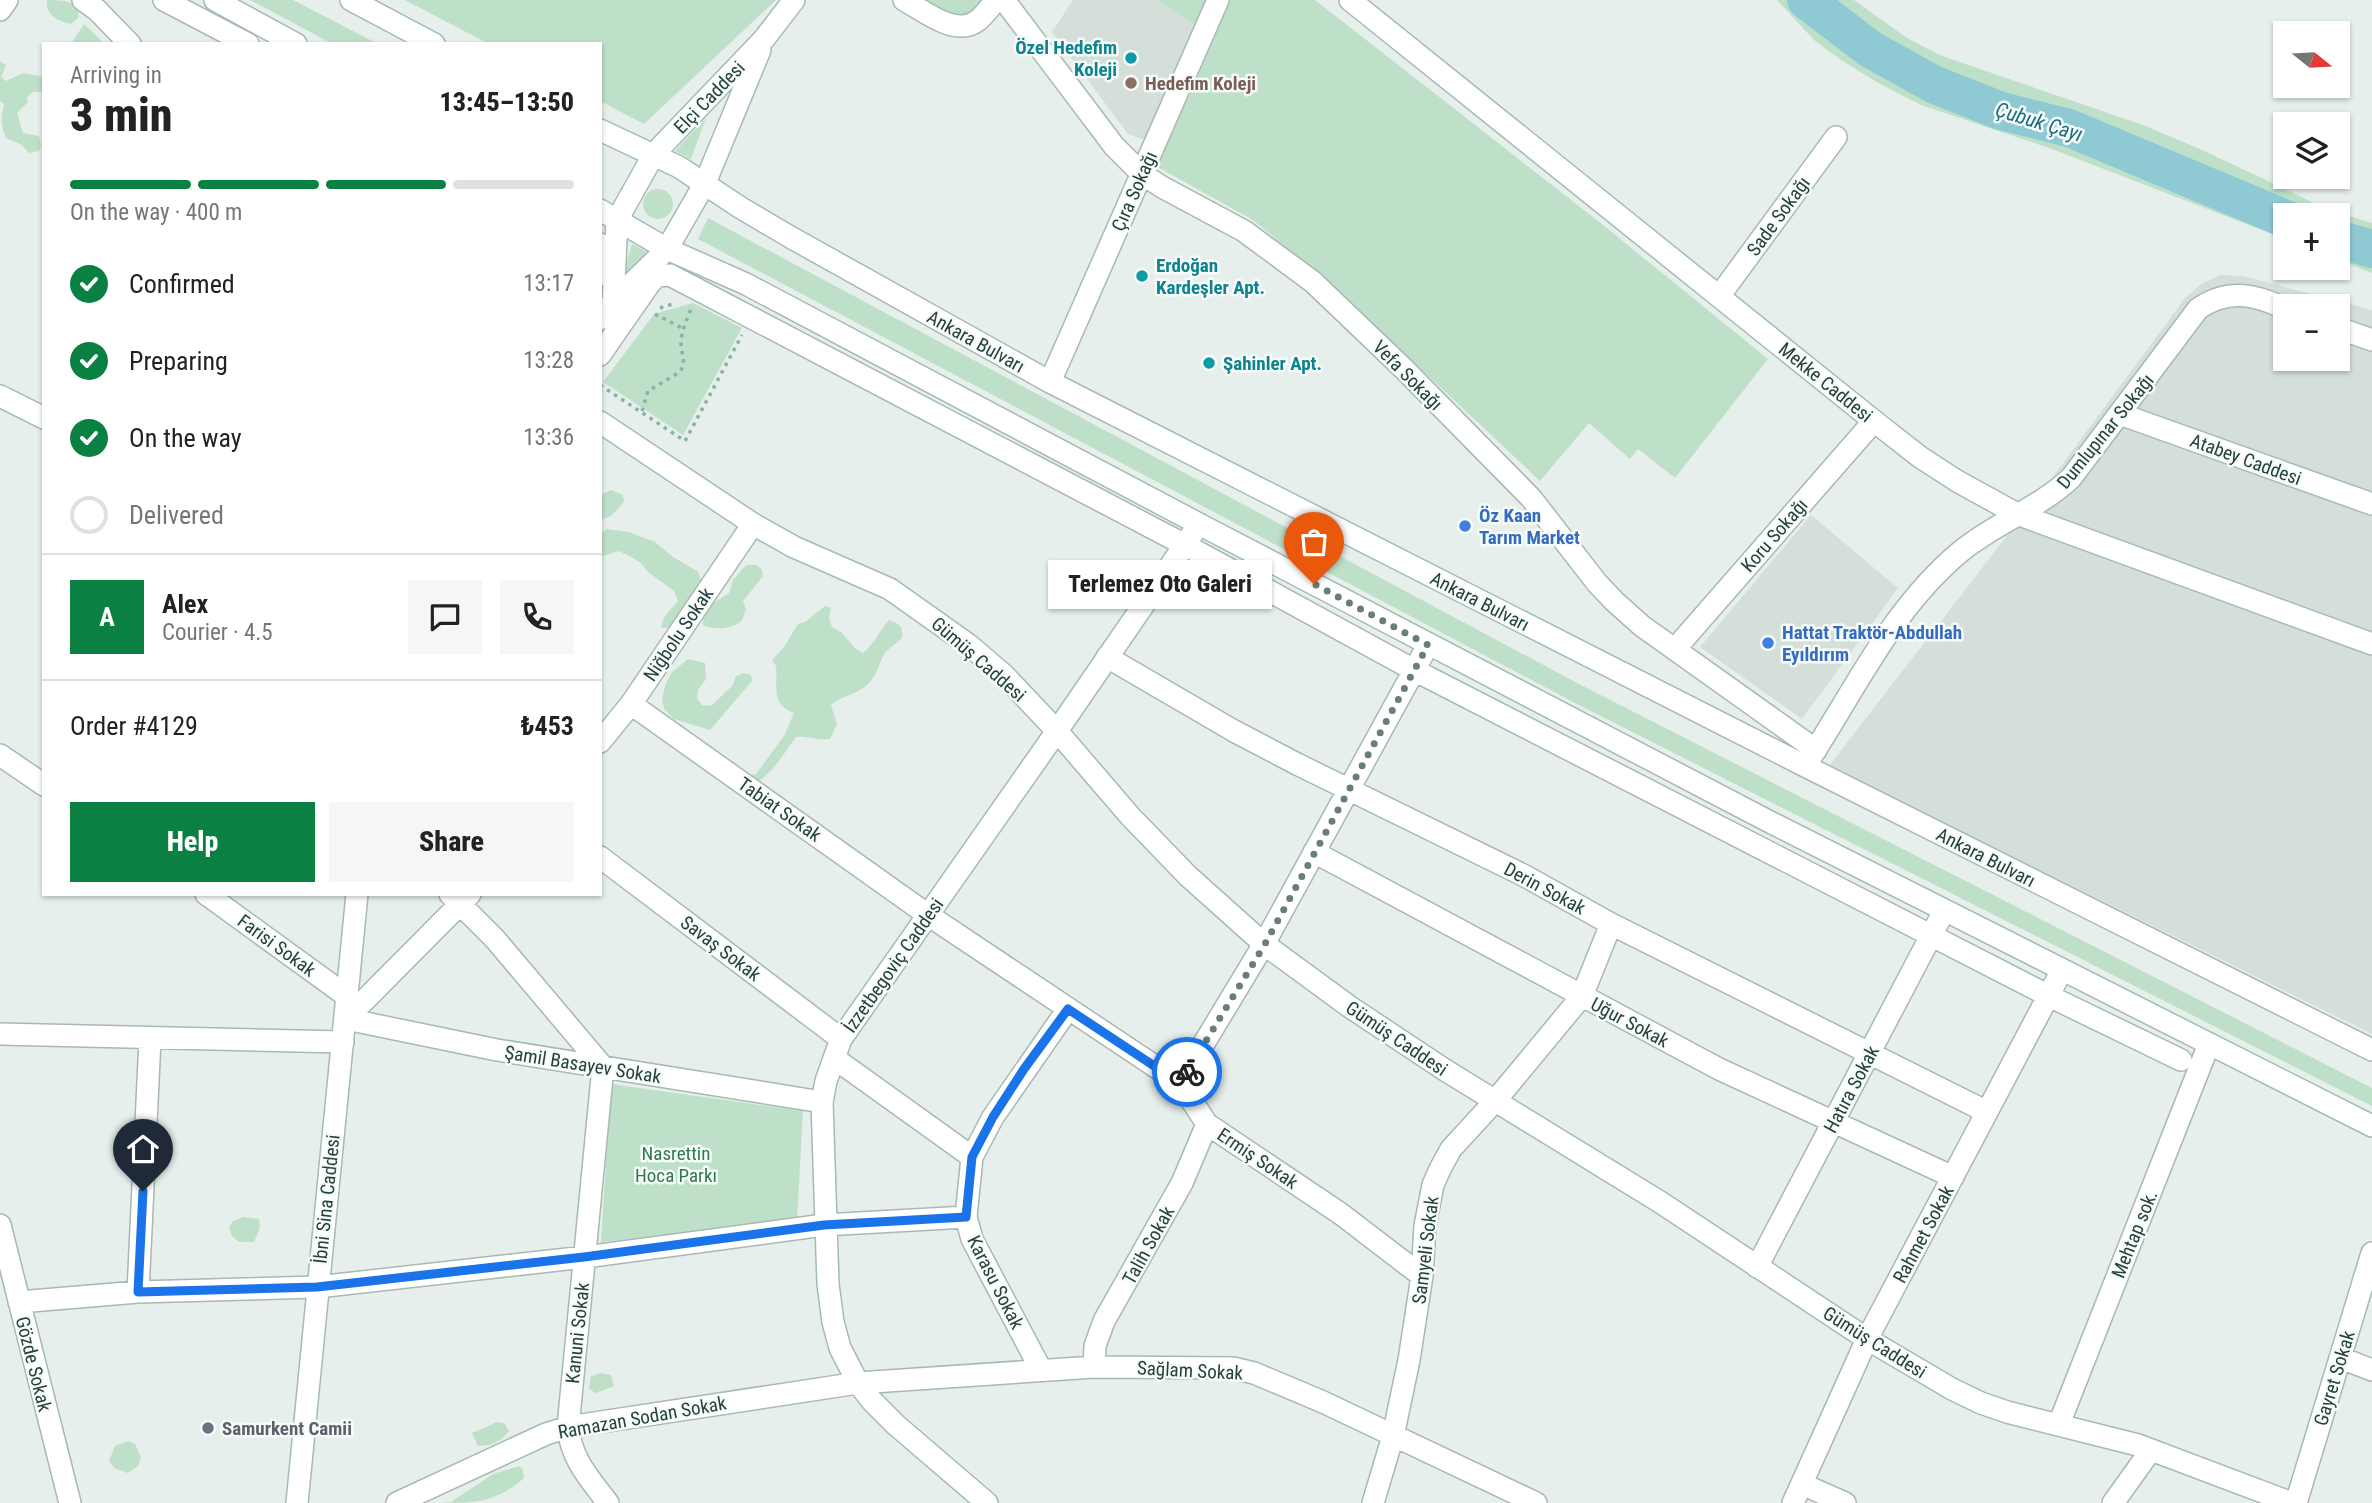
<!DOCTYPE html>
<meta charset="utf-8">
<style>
:root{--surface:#fff;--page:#f6f6f6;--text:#222;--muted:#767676;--line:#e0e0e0;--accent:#0b8043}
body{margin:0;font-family:"Roboto Condensed",sans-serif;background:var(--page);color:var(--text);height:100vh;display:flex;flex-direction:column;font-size:26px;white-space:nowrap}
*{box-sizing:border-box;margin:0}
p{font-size:23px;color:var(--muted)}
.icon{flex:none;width:38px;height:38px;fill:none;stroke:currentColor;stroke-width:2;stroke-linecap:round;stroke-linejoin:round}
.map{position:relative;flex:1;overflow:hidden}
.sheet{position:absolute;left:42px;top:42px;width:560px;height:854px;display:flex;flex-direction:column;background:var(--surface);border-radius:0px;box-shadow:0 2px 5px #0004}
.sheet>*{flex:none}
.needle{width:46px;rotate:108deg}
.fabs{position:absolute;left:2273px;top:21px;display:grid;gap:14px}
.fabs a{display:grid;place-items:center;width:77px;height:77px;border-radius:0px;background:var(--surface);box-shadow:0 2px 5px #0004;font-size:35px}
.pin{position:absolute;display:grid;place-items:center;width:60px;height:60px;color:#fff;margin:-72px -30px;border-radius:50% 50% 50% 0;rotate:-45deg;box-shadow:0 0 7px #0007}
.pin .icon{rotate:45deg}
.courier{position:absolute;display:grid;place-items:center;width:70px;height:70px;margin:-35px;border:5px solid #1a73e8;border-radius:50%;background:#fff;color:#222;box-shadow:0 2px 9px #0007}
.bubble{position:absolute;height:49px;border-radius:0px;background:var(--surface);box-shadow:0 2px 5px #0004;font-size:23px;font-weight:800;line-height:49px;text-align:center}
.head em{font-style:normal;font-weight:800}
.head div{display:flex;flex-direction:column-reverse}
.head{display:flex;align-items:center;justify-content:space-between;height:119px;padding:0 28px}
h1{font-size:46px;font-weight:800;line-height:52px}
.bar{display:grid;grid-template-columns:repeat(4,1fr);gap:10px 7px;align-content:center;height:84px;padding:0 28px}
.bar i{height:9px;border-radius:5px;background:var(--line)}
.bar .current{background:var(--accent)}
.bar p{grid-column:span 4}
.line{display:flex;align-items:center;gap:18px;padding:0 28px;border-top:2px solid var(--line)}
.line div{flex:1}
.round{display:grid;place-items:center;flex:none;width:74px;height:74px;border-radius:0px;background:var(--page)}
ol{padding:0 28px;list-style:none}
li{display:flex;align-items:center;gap:21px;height:77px}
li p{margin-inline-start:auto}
li .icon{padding:7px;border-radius:50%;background:var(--accent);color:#fff;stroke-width:4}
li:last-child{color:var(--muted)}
li i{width:38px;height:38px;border:4px solid var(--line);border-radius:50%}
.cta{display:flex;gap:14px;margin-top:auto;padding:14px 28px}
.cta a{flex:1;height:80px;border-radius:0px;background:var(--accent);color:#fff;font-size:28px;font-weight:800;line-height:80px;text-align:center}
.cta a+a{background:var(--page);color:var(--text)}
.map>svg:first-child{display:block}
</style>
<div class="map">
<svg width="2372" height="1503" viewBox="0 0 2372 1503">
<rect width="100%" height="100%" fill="#e6efeb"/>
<path fill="#d4dfda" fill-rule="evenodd" d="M1073 0H1157L1197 26 1148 141 1128 134 1052 32Z
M2220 275 2243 276 2372 310V1034L1829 766 2064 462 2185 298 2201 284ZM2286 306H2338V359H2286Z
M1811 515 1898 588 1802 719 1700 647Z"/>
<path fill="#bfe0c8" d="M47 0C59 0 70 0 79 8L78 18 71 24C58 21 45 15 47 0Z
M250 0H293L378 44H333Z
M405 0H776L644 124 600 101V44H489Z
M921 0H983L977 10 961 20Z
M1157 0H1208L1197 26Z
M1230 0H1315L1603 225 1768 359 1675 478 1638 449 1630 459 1589 423 1540 481 1338 291 1253 220 1154 165 1190 94Z
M1777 0H1854L1907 38 1942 56 2143 125 2200 149 2327 209 2372 223V273L2338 260V215H2286L2285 239 2052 149 1921 105 1880 84 1841 60 1814 40Z
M84 24 105 44H71Z
M0 61 6 65 1 77 6 81 23 73 44 77V92H33L27 97 28 102 17 113 23 133 39 136 41 145 39 151 29 153 22 145 6 138C0 125 1 117 4 104L0 101Z
M706 118 691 159 675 151Z
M643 204a15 15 0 1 1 30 0a15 15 0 1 1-30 0Z
M708 218 1579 684 2372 1088V1106L1573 702 698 239Z
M632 244 649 253 622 279Z
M693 303 742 328 683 435 603 382 654 314Z
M611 490 623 495 624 502 611 516 600 520V495Z
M607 529 629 532 655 542 673 557 697 571 702 580 700 595 670 628H661L664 617 678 601 674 591 648 572 641 563 633 558 619 551 600 557V534Z
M746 565H757L762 570 763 576 743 601 746 609C745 611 743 619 742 620 734 630 712 630 703 625V615L710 605 729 593 733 580Z
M825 606 831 608 829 619 832 627 841 632 855 648 863 653C875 643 879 631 889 620 900 624 903 626 902 638 897 643 889 648 885 653 879 663 878 673 869 683 858 694 843 695 831 705L837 724 830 739C817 741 809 736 796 737 784 753 774 772 756 783L726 762 733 761 749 775 756 774 784 736 794 713C770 705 778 686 776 666L772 660 784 647 798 624 805 622Z
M688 659 705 663 706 679 698 690 697 699 702 705 711 706 732 686 736 676 743 673 751 675 752 681 710 730 674 719 664 709 662 699 666 683 672 672Z
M611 1084 803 1111 797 1221 601 1242Z
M243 1217 259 1219 260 1228 254 1242H239L232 1236 229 1228 232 1222Z
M601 1373 611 1375 614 1386 596 1393 589 1389 591 1376Z
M497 1422 504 1423 509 1431C501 1442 491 1446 478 1446L472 1433Z
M128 1441 135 1444 141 1457 138 1466 128 1473 114 1468 109 1461 115 1446Z
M519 1466 523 1470 524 1478C496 1503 475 1503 439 1503L451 1502 493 1474Z"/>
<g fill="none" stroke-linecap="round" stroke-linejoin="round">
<path stroke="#8ec9d4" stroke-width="38" d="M1806 0 1870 49 1935 85 2001 111 2069 128 2286 219
M2338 239 2372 249"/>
<defs>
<path id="street" d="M83 0 97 10 130 44
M164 0 248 44
M904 0C924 11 955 37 977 21 984 16 990 7 996 0
M1004 0 1114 146 1142 174 1162 187 1244 231 1313 282 1405 370 1531 498 1597 583 1614 601 1642 626 1816 750
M0 10 7 0
M600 244 603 261 600 275
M1720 295 1836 137
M2338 328 2372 340
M600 355 650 283 657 276 670 275 1185 545 1414 670 2049 996 2181 1060
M1050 382 1218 0
M0 396 44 418
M1675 649 1874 421
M1107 657 1234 731 1297 764 1525 876 1611 924 1987 1112
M631 704 928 915 1180 1083 1207 1124 1341 1214 1422 1276
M600 742 631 704 753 524
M0 755 44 785
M1809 760C1856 688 1892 609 1960 552 1995 523 2039 508 2071 478L2198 309C2227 288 2255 294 2286 309
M1314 852 1719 1069 1953 1177
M600 857 841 1039
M206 894 348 997
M450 894 495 939 603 1067 568 1427C571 1459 589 1478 608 1503
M346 1019 497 1050 822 1102
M346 1019 470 894
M0 1034 343 1042
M834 1058 972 1157
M1180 1083 1264 944 1428 645
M0 1225 70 1503
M1757 1267 1944 911
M138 1292 150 1039
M19 1302 138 1292 317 1287 585 1257 824 1225 966 1217
M2341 1358 2372 1370
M1094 1367 1095 1346 1104 1321 1182 1183 1207 1124
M1041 1370 972 1239 966 1217 972 1157 993 1117 1068 1009
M2059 1424 2209 1044
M1802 1484 1845 1503
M397 1503 546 1434 568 1427 858 1383 1094 1367 1233 1368 1254 1373 1323 1402 1536 1503
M1373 1503 1393 1436 1409 1360 1422 1276 1425 1226 1433 1185 1440 1169 1451 1149 1495 1101 1582 996 1611 924
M1793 1503 1867 1339 2062 970
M2113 1503 2151 1450
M2296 1503 2372 1253"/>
<path id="secondary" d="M215 0 296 44
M351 0 434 44
M1350 0 1874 421 1920 457 1957 481 2017 514 2372 644
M600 130 679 167 741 208 792 238 1050 382 1805 766 2372 1050
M600 210 667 249 746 284 1199 524 1770 822 2372 1126
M613 302 617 220 654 154 764 39 794 0
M600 319 613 302 667 249 705 183 760 50
M2120 414 2372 504
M600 422 753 524 794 547 890 589 969 645 1004 675 1057 731 1130 816 1188 876 1264 944 1350 1007 1445 1070 1660 1202 1867 1339 1952 1389 1981 1403 2007 1412 2138 1445 2292 1503
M297 1503 357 894
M987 1503 896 1425 872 1401 858 1383 840 1348 833 1322 828 1284 822 1102 826 1081 841 1039 1057 731 1199 524"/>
</defs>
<use href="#street" stroke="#a8b8b2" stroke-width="24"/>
<use href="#secondary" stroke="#a4bbb3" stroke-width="24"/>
<path stroke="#86b3a5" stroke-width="3.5" stroke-dasharray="3.5 5" stroke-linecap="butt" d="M660 308 676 303
M655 314 684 329
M600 385 685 441 742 335
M642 411 648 391 680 372C687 360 681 356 681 343 681 332 687 319 691 309"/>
<use href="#street" stroke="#fff" stroke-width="21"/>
<use href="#secondary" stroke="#fff" stroke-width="21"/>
</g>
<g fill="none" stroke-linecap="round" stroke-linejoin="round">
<path stroke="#687f78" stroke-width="7" stroke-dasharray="0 12.6" d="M1187 1072 1265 944 1428 645 1314 584"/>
<path stroke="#1a73e8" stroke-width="9" d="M143 1191 138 1292 317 1287 584 1257 824 1225 966 1217 972 1157 993 1117 1024 1069 1068 1009 1180 1083 1187 1072"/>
</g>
<g fill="#0f9aa8" stroke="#f7fbf9" stroke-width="2.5">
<circle cx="1131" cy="58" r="7"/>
<circle cx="1142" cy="276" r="7"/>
<circle cx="1209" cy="363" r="7"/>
</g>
<circle fill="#8d6e63" stroke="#f7fbf9" stroke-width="2.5" cx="1131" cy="83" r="7"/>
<g fill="#3f7fe0" stroke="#f7fbf9" stroke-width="2.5">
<circle cx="1465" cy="526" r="7"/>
<circle cx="1768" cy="643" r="7"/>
</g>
<circle fill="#6b7280" stroke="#f7fbf9" stroke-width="2.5" cx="208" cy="1428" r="7"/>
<g text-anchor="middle" stroke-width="5" stroke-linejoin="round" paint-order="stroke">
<g font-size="19" font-weight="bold" fill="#0d838f" stroke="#f7fbf9" text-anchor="start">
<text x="1117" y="54" text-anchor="end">Özel Hedefim<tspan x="1117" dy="22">Koleji</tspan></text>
<text x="1156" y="272">Erdoğan<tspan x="1156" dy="22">Kardeşler Apt.</tspan></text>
<text x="1223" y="370">Şahinler Apt.</text>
</g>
<g font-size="19" font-weight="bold" fill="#785e54" stroke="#f7fbf9" text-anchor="start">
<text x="1145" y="90">Hedefim Koleji</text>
</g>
<g font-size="19" fill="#24423a" stroke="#f7fbf9">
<text transform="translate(709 97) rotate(-46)" y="7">Elçi Caddesi</text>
<text transform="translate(1134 191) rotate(-66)" y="7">Çıra Sokağı</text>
<text transform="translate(1778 216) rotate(-54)" y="7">Sade Sokağı</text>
<text transform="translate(976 341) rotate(29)" y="7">Ankara Bulvarı</text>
<text transform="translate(1408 375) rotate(45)" y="7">Vefa Sokağı</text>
<text transform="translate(1826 382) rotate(39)" y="7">Mekke Caddesi</text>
<text transform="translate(2105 431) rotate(-51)" y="7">Dumlupınar Sokağı</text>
<text transform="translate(2246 459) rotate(20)" y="7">Atabey Caddesi</text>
<text transform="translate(1774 535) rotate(-49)" y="7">Koru Sokağı</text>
<text transform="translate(1480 601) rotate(27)" y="7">Ankara Bulvarı</text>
<text transform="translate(678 634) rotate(-56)" y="7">Niğbolu Sokak</text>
<text transform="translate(979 659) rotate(41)" y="7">Gümüş Caddesi</text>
<text transform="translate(780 809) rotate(35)" y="7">Tabiat Sokak</text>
<text transform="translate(1986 857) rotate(27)" y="7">Ankara Bulvarı</text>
<text transform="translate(1545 888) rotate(28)" y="7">Derin Sokak</text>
<text transform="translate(277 945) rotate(36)" y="7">Farisi Sokak</text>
<text transform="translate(721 948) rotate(37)" y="7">Savaş Sokak</text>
<text transform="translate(893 965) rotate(-55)" y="7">İzzetbegoviç Caddesi</text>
<text transform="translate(1630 1022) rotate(28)" y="7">Uğur Sokak</text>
<text transform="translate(1397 1038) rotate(34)" y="7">Gümüş Caddesi</text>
<text transform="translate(583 1064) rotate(9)" y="7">Şamil Basayev Sokak</text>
<text transform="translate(1851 1089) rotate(-62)" y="7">Hatıra Sokak</text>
<text transform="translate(1258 1158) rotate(34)" y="7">Ermiş Sokak</text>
<text transform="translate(326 1199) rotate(-84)" y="7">İbni Sina Caddesi</text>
<text transform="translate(1923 1234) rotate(-62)" y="7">Rahmet Sokak</text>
<text transform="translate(2134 1234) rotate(-68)" y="7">Mehtap sok.</text>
<text transform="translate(1148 1245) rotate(-61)" y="7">Talih Sokak</text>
<text transform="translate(1425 1250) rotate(-83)" y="7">Samyeli Sokak</text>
<text transform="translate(996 1282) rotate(63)" y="7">Karasu Sokak</text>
<text transform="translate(577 1333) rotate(-84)" y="7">Kanuni Sokak</text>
<text transform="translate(1875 1342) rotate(32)" y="7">Gümüş Caddesi</text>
<text transform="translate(34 1364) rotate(76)" y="7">Gözde Sokak</text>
<text transform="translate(1190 1370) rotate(3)" y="7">Sağlam Sokak</text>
<text transform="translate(2334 1378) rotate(-73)" y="7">Gayret Sokak</text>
<text transform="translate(642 1417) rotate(-10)" y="7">Ramazan Sodan Sokak</text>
</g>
<g font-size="19" font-weight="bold" fill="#366cbe" stroke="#f7fbf9" text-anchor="start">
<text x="1479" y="522">Öz Kaan<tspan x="1479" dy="22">Tarım Market</tspan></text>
<text x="1782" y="639">Hattat Traktör-Abdullah<tspan x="1782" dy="22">Eyıldırım</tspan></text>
</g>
<g font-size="19" fill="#2d7a4b" stroke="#f7fbf9">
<text x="676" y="1160">Nasrettin<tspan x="676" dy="22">Hoca Parkı</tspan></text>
</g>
<g font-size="19" font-weight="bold" fill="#5b616d" stroke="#f7fbf9" text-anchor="start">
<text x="222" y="1435">Samurkent Camii</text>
</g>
<g font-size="21" font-style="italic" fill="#1c6f80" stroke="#f7fbf9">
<text transform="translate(2039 122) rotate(17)" y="7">Çubuk Çayı</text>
</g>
</g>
</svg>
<div class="fabs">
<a><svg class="needle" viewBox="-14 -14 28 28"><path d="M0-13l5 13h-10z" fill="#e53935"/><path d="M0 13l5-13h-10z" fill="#767676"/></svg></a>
<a><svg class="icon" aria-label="layers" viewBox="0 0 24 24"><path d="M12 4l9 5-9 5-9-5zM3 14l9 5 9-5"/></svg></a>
<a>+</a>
<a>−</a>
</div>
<div class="pin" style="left:1314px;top:584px;background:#ea580c"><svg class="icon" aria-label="bag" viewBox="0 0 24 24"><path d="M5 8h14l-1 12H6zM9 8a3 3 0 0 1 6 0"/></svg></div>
<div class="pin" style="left:143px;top:1191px;background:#1f2937"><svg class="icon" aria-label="home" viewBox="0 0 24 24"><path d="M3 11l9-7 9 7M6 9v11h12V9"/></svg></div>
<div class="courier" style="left:1187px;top:1072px"><svg class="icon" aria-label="bike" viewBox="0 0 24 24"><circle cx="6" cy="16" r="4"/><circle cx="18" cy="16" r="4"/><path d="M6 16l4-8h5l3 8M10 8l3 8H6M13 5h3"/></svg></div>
<div class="bubble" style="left:1048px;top:560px;width:224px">Terlemez Oto Galeri</div>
<section class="sheet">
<div class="head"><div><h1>3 min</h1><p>Arriving in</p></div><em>13:45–13:50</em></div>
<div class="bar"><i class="current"></i><i class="current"></i><i class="current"></i><i></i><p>On the way · 400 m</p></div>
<ol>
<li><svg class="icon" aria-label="check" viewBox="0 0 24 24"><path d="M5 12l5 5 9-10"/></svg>Confirmed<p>13:17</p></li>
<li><svg class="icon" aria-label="check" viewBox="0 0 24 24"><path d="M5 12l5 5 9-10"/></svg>Preparing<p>13:28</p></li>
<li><svg class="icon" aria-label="check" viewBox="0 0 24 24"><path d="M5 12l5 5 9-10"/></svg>On the way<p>13:36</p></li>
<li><i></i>Delivered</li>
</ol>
<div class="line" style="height:126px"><b class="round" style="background:var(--accent);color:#fff">A</b><div><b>Alex</b><p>Courier · 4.5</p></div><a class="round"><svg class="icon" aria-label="chat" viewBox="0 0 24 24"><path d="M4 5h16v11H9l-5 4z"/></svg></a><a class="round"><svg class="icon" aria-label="phone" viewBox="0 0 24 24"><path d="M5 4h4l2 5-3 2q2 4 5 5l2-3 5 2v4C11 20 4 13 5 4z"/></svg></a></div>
<div class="line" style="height:91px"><div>Order #4129</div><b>₺453</b></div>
<div class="cta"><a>Help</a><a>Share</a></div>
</section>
</div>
